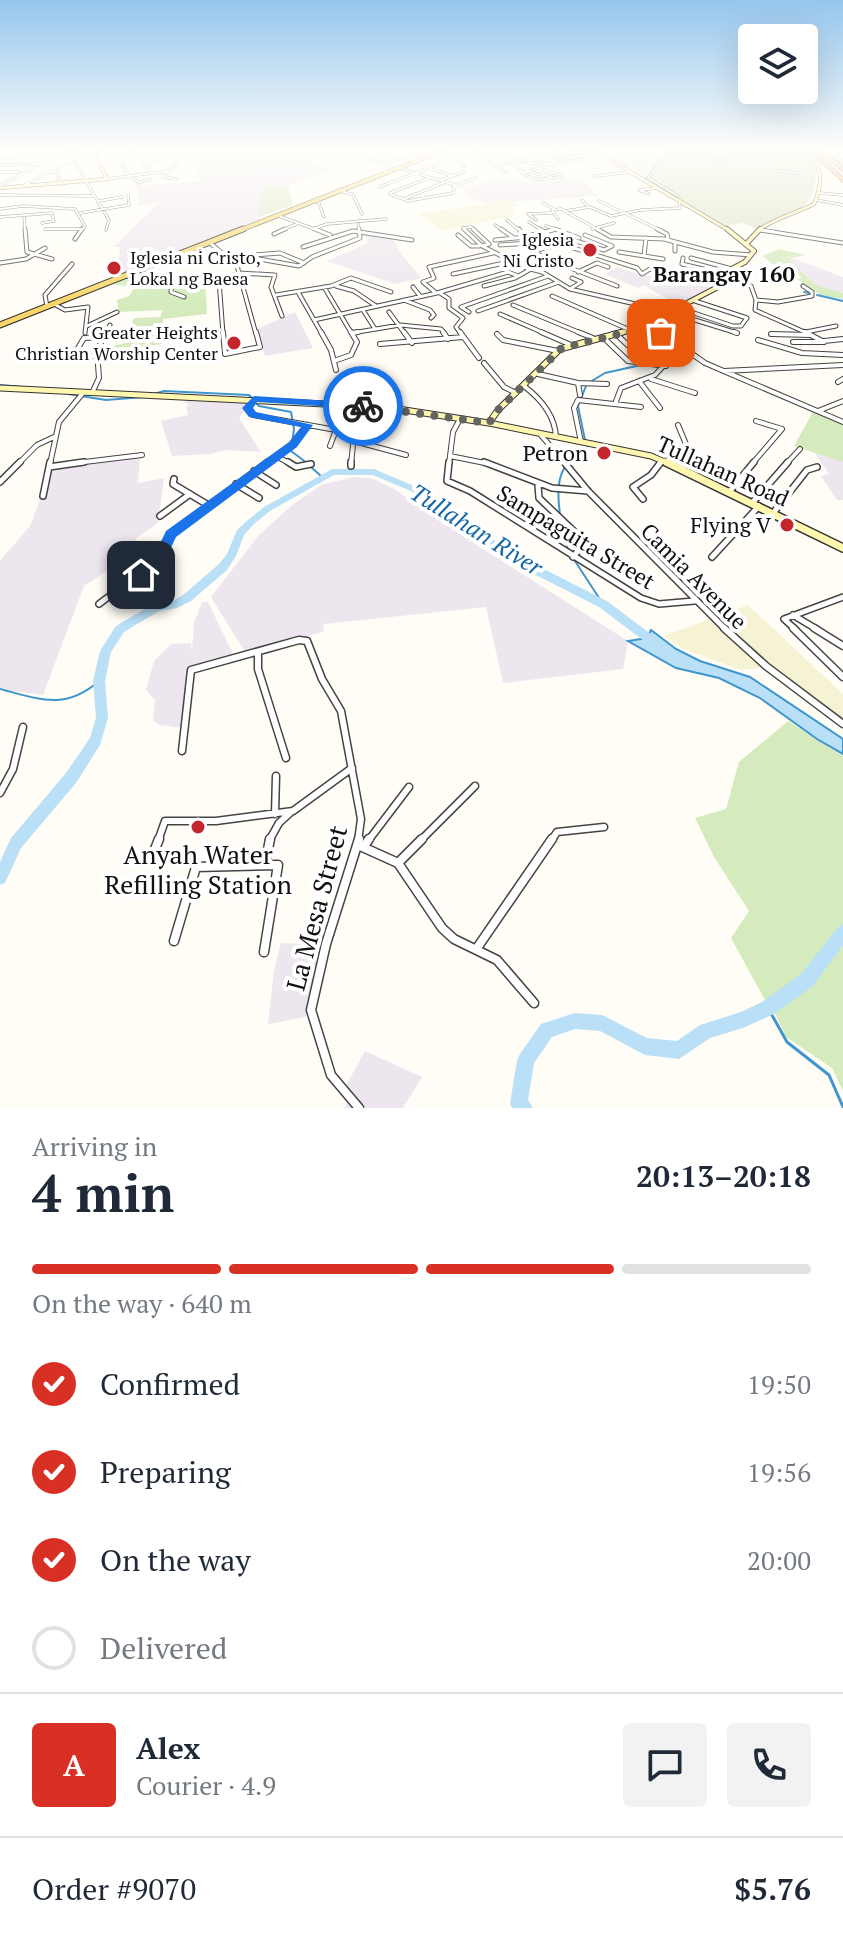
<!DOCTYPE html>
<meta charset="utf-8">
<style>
:root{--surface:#fff;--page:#f2f2f3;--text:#1f2937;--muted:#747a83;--line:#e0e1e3;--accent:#d93025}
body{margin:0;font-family:"PT Serif",serif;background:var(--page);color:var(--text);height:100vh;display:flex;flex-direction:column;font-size:30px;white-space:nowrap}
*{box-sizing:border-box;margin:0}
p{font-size:26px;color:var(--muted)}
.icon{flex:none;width:44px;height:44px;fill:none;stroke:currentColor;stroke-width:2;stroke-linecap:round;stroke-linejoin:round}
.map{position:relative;height:1108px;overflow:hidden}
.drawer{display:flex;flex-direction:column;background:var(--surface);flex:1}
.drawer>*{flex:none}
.controls{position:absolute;left:738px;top:24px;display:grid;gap:16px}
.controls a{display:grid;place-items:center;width:80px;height:80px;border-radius:8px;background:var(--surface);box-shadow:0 8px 32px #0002;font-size:40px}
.pin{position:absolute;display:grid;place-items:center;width:68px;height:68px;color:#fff;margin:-34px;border-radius:16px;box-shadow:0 4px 12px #0006}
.courier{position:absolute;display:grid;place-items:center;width:80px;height:80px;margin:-40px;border:6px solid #1a73e8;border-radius:50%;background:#fff;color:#222;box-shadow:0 2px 10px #0007}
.overview em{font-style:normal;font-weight:800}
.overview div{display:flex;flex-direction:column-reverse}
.overview{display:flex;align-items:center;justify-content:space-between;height:136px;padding:0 32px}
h1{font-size:52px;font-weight:800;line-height:60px}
.bar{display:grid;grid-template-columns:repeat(4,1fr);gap:12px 8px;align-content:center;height:96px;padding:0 32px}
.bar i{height:10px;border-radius:6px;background:var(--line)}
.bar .on{background:var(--accent)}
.bar p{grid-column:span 4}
.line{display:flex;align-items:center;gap:20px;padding:0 32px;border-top:2px solid var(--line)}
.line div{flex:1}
.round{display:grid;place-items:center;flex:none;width:84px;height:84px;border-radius:8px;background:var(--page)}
ol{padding:0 32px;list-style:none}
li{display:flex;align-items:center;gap:24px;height:88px}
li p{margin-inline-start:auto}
li .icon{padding:8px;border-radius:50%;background:var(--accent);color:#fff;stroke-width:4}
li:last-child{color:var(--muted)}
li i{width:44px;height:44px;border:4px solid var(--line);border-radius:50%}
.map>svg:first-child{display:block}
</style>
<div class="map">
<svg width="843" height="1108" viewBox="0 0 843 1108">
<rect width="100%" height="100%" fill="#fffdf5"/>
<path fill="#eee6ef" d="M231 150H307L308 162 333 169 288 185 265 187 260 219 125 274 119 259 120 247H114L159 202 139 206 137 186 200 181 195 173 206 158Z
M595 150H666L643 178Z
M572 178H581L598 196 486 203 465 196 463 189 490 180 548 182Z
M366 234 392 235 400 252 421 278 395 284 327 261 368 243Z
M792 258 843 277V293L816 285 787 259Z
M617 267 639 274 713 288 679 306 644 285 638 288 605 274Z
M295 312 313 348 265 356 257 329Z
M183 396 251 401 239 418 261 452 226 450 211 454 172 456 161 421 188 415 186 406 190 405 185 403Z
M814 452 843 462V500H837L821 476 829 474Z
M140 456 138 483 164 478 158 523 135 539 154 554 142 563 131 555 84 586 43 695 0 689V561L30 526 40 500 45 499 51 468Z
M353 477 374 479 396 490 441 522 628 641 623 669 503 683 486 607 324 624 323 632 245 652 211 597 259 535 292 505 321 485Z
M202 602H208L234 656 189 672 185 684 184 728 159 725 153 720 155 700 146 690 154 661 171 644 191 643 192 652 194 623Z
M281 943 323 945 306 1017 268 1024 274 971Z
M365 1051 422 1077 403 1108H344L350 1096 344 1089Z"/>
<path fill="#f6f3d4" d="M510 200 516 205 511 207 515 210 514 215 442 231 419 214Z
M748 605 843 694V720L767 667 741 670 684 649 664 636Z"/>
<path fill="#d5ebbd" d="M779 249 805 255 788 259 816 285 843 293V299L820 295 797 279 802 278 797 274 785 275 763 256Z
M135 275C156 283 182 275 205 281L207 314 163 319 162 344 115 351V345L123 344 134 318 160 317 163 310 119 312 117 300 129 296 135 287 111 284Z
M814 410 843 422V462L794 446Z
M788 721 843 756V926L809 973 766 1002 731 938 749 911 714 857 695 818 726 809 739 762Z
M843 936V1091L832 1068 786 1037 773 1009 820 975Z"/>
<path fill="#d9e3c4" d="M666 150H805L816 159C817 191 813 206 782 219 772 223 767 222 759 230L743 223 724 226 643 178Z
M288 185 293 205 258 217 265 187Z"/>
<path fill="#b9e0f7" stroke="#3f96cf" stroke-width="2" d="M651 630 676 649 700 661 750 677 843 739V754L817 739 760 698 719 678 676 668 628 641 647 638Z"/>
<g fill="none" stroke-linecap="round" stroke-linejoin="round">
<path stroke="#3f96cf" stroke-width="2" d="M804 292 810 293
M817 295 843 301
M651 363 655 362 654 351
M590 382 605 373 641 365
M0 385 23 387
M68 394 106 400 144 397
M154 394 164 391 249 395 259 406 291 412 294 429 291 451 307 463
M311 467 321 476
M560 514C556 486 557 462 587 450L578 406 586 386
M561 521 568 550
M573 558 603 604
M0 689C39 699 65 711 99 681"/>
<path stroke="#3f96cf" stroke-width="3" d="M768 1008 787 1042 829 1075 843 1107"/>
<path fill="#b9e0f7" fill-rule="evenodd" d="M94 150 92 151 0 153V151Z
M332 469H374L426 491 453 514 520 557 607 601 660 641 662 644 660 647 656 649 652 647 599 607 512 563 447 518 420 495 373 475H334L270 511 254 524 244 535 236 556 227 570 191 601 177 608 159 611 124 632 111 652 105 681 108 718 100 745 76 783 21 848 5 883 0 885V862L11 838 66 773 90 738 96 718 93 681 100 651 116 626 153 604 175 600 183 595 219 564 227 554 237 530 248 520 264 507Z
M843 924V945L813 986 774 1014 743 1028 710 1038 679 1059 645 1055 600 1031 575 1029 552 1037 534 1063 528 1100 533 1108H512L510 1104 517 1060 520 1054 541 1024 547 1022 575 1013 602 1015 647 1038 677 1041 700 1025 741 1012 762 1002 801 974 838 927Z"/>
<defs>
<path id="street-far5" d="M114 150 129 176 138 182
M443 150 465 166
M456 150 463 155
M474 150 507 173
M526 150 551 164
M670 150 648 178 678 196
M130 151 136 153 148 170
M515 151 509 153 519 161
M544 151 562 162 588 159
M545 151 557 150
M554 156 594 150
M833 156 843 151
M370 157 377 156 379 150
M0 158 75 153 82 156
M369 158 392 168
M713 158 724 162
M561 159 583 156
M70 162 75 163 109 220 106 230
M513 162 523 173
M386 163 422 151 432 154
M528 163 555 165
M495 164 543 159
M0 165 39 164
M146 167 177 150
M396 167 455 185
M428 168 453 176
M538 168 563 176C549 179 535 183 523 173Z
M51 171 57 173 61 185
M779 171 796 173
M0 172H19
M530 172 551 177
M595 176 631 172
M163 177 182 157 210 150
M163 177 177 179
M107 179 168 171
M441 180 464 172
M138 183 150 179
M0 186 57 155
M21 187 79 157 115 150
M379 187 439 164
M338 190 353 195 362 214
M390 193 429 178
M819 193 843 195
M390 194 408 201 453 193 454 187 476 177
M649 194 639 190 657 188
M0 195 93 196
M317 198 324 217
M404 199 443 183
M582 200 588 207
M816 200 843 205
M99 201 122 197
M599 201 662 231
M543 203 554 209
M0 209 23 206 75 209 85 226 81 231
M565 211 590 207 611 216 641 210 680 208 679 201
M80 213 129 205 128 195
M24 215 25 231
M276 215 320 231
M0 217 52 213 54 221 42 223
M558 219 552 210 561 209 601 231
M507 220 520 231
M536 220 528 214 552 213
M358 221 359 231
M529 222 543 231
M495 225 504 231
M546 226 561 231
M45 229H83
M313 229 327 224 386 219
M592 229 614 223
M760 230 773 231
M280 231 297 224
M352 231H355
M466 231 463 228 471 227 476 231
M547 231 553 230"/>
<path id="street-far4" d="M25 229 27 252 52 259
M315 229 330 235
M464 229 482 246
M473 229 489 244 482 246
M501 229 514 238
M519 229 531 248 542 257 617 286
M540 229 549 235
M555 229 579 238
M597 229 611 237 664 239 713 252 751 255
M657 229 667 234 668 239
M760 230 843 243
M274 234 285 229
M458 235 471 246H479
M585 235 612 246
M527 236 553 230
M75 239 82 229
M495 240 527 237
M576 241 604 250 612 246
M209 242 237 266 239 273
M675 242V251
M500 245 530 243
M482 246 523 267 542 272 570 289 666 311 737 333
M303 247 353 231 412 240
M534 251 561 244 637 268 642 274 650 269 722 279
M619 252 663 259
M644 256 646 238
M683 258 682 264 724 274
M691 258 732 269
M253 260 254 255 280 253 304 263
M0 263 26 259 45 248
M237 266 259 259 299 266 312 257 360 238 359 229
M578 272 597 263 608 267
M239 273 256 334
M239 273 275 275 271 287 282 316
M453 274 509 262
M126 276 184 284
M724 276 751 286 756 300 755 310 809 334
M572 278 581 282
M172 281 171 292 184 297
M336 286 354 291 376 306
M484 286 515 278 531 269
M324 287 352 334
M413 287 420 296
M570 289 581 282
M298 292 322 334
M436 293 423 282 434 278 429 267 493 253
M440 293 449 299V308L463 318 456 327 461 334
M276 295 331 286 351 278 391 292
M552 296 630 330
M404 300 430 310 434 315 431 318
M757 300 778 302 812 296V292L803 286
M54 304 65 310 88 307 85 333
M513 305 583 334
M47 307 45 295 72 264
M679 308 733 326H741L747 318 695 301
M363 310 375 329
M478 311 559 282
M389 312 405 334
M469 312 461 307 548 276
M500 314 546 334
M314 320 437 293 508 272 518 276
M87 326 117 312
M653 326 664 334
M806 332 836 326
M352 333 400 325 441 329 445 334
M105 334 110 325
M223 334 219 280 239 273"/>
<path id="street-far3" d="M223 332 225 354 260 347 256 332
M321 332 331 350 336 370
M404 332 412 343
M443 332 448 339
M460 332 479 358
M541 332 571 345
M578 332 593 338
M661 332 705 363 843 422
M734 332 737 333
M805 332 824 342
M352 333 358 332
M497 334 503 340 558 351
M616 334 632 349
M771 334 810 335
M603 337 628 361 666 366
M758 340 802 353 843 355
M824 341 843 339
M793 342H824
M380 344 463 337
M74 357 97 356
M71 360 84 338 102 337
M334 361 351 355 357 342 351 332
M484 363 504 387 516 393
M724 371 843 365
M538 374 578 383 607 384
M651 379 695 393
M639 381 660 408
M838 382 843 379
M578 383 580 395
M524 386C541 399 555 415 556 437
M92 393 99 378 97 351 106 332
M253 400 247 408 253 415 336 430 330 446
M615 404 621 388 655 375 680 348
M818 411 843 401
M539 433 566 464
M354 441 406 455
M581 442 574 408 578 400 641 407
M276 456 291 464
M450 456 490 464
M668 462 688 449 678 425
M18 464 37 445 54 437
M50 464 59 422 83 393
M68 464 142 455
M265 464 293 444 308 425
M351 464 353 445 371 420 372 406
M449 464 453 432 460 419
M659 464 662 461
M752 464 782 429 756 421
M786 464 800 449"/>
<path id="street-far2" d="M288 462 296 467 311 464
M449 462 447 481 470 491 641 598 659 604 694 601
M484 462 552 488 588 491
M564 462 588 491 726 630
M351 466V462
M49 467 84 462
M254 471 276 485
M174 479 173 484 208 505
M0 482 20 462
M236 484 259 498
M538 485 539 498 581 538 582 546 573 557
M730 491 754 462
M43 496 50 462
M643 499 633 487 651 475 661 462
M753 502 788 462
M774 512 807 470 817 467
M160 516 190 494
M712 557 759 506
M99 604 149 566 171 534 268 462
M793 615 818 630
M796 630 784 619 843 597"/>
<path id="street-far1" d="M724 628 766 666 843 724
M793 628 843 677
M814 628 843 646
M258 652V669L286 758
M182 751 191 670 299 640 307 641 322 679 341 711 361 819 358 841
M0 793 13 769 23 727
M275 814 276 776
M158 841 165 821H216L293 811 352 768
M269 841 279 823 291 812
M368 841 409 787
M420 841 475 786
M551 841 557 832 604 827"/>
<path id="street" d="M359 839 326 944 311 1010 331 1075 359 1108
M358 845 398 863 442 928 454 939 497 960 534 1003
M364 846 369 839
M155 849 159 839
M398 863 422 839
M265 865 270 839
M174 941 196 867 278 865 264 952
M477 948 552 839"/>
<path id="secondary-far3" d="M593 150 730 231
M823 150 843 162
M0 188 107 179 92 150
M758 231C768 221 799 212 814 204 823 183 823 167 807 150"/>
<path id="secondary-far2" d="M747 243 760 229
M613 334 653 326 670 312 716 288 726 272 745 262 754 251 727 229"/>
<path id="secondary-far1" d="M0 388 385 407 489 423 651 456 670 464
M489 423 498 410 560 349 623 332"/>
<path id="secondary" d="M666 462 843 548"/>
<path id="primary-far1" d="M238 231 444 150"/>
<path id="primary" d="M0 325 243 229"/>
<path id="highway" d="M811 150 843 180
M821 152 843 169"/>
</defs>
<use href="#street-far5" stroke="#444" stroke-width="3"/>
<use href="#street-far4" stroke="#444" stroke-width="5"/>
<use href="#street-far3" stroke="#444" stroke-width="6"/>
<use href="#street-far2" stroke="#444" stroke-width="8"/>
<use href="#street-far1" stroke="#444" stroke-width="9"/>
<use href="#street" stroke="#444" stroke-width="11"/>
<use href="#secondary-far3" stroke="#333" stroke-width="4"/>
<use href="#secondary-far2" stroke="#333" stroke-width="6"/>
<use href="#secondary-far1" stroke="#333" stroke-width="7"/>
<use href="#secondary" stroke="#333" stroke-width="10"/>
<use href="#primary-far1" stroke="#222" stroke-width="5"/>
<use href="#primary" stroke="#222" stroke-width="7"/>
<use href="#highway" stroke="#222" stroke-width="5"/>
<use href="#street-far5" stroke="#fff" stroke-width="2"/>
<use href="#street-far4" stroke="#fff" stroke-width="3"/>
<use href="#street-far3" stroke="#fff" stroke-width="4"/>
<use href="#street-far2" stroke="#fff" stroke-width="5"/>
<use href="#street-far1" stroke="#fff" stroke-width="6"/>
<use href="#street" stroke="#fff" stroke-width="8"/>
<use href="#secondary-far3" stroke="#fff6b0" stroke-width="3"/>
<use href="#secondary-far2" stroke="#fff6b0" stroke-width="4"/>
<use href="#secondary-far1" stroke="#fff6b0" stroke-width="5"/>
<use href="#secondary" stroke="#fff6b0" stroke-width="7"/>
<use href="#primary-far1" stroke="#f9d66b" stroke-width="4"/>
<use href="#primary" stroke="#f9d66b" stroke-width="5"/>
<use href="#highway" stroke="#f5a25d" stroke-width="4"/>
</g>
<linearGradient id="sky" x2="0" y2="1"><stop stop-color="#95c6ee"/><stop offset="0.49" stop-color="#fffefa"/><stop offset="1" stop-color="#fffefa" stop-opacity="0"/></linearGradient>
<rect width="843" height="305" fill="url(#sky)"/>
<path fill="#1a73e8" d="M254 396 363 403 368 406 363 409 257 402 253 408 256 412 313 425 297 447 176 537 166 558 146 579H136V572L156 552 166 531 289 442 301 427 249 417 242 408Z"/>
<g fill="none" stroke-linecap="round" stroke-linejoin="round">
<path stroke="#646461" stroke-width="8" stroke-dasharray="0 14.4" d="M363 406 489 423 498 410 562 348 653 326 661 333"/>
</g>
<g fill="#c4262e" stroke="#fff" stroke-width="3">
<circle cx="590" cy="250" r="8"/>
<circle cx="114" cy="268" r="8"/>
<circle cx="234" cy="343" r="8"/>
<circle cx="604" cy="453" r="8"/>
<circle cx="787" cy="525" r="8"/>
<circle cx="198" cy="827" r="8"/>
</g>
<g text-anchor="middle" stroke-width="8" stroke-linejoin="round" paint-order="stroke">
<g font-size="18" fill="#111" stroke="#fff" text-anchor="end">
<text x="574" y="246">Iglesia<tspan x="574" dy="21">Ni Cristo</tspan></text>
<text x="130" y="264" text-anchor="start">Iglesia ni Cristo,<tspan x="130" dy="21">Lokal ng Baesa</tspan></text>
<text x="218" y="339">Greater Heights<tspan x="218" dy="21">Christian Worship Center</tspan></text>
</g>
<g font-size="22" font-weight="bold" fill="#111" stroke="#fff">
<text x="724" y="282">Barangay 160</text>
</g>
<g font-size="22" fill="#111" stroke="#fff" text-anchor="end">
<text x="588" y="461">Petron</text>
<text x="771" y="533">Flying V</text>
</g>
<g font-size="22" fill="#111" stroke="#fff">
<text transform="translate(723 471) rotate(24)" y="8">Tullahan Road</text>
<text transform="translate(576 537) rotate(31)" y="8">Sampaguita Street</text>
<text transform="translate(694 576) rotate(45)" y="8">Camia Avenue</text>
</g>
<g font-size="24" font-style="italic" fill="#1768a6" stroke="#fff">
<text transform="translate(476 530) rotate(32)" y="8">Tullahan River</text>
</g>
<g font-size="26" fill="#111" stroke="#fff">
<text x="198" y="864">Anyah Water<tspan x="198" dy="30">Refilling Station</tspan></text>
</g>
<g font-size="26" fill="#111" stroke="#fff">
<text transform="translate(317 908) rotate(-75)" y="9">La Mesa Street</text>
</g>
</g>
</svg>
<div class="controls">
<a><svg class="icon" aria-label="layers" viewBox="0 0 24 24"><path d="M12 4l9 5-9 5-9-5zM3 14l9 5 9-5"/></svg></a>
</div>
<div class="pin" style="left:661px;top:333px;background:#ea580c"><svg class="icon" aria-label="bag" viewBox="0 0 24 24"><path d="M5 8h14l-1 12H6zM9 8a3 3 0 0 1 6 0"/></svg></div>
<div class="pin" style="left:141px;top:575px;background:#1f2937"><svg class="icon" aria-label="home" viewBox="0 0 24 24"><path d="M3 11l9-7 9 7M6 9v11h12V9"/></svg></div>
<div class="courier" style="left:363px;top:406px"><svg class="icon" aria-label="bike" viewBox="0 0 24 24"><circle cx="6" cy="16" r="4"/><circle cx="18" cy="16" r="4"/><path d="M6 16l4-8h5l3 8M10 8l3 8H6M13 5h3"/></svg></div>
</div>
<section class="drawer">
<div class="overview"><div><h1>4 min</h1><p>Arriving in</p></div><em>20:13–20:18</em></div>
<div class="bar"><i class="on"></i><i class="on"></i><i class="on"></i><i></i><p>On the way · 640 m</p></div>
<ol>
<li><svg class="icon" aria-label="check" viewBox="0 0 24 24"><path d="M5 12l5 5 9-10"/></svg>Confirmed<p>19:50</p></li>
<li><svg class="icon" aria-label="check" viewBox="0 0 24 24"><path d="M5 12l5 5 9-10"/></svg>Preparing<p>19:56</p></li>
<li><svg class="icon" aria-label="check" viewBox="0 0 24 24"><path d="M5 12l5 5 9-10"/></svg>On the way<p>20:00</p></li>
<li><i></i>Delivered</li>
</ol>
<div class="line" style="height:144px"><b class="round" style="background:var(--accent);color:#fff">A</b><div><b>Alex</b><p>Courier · 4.9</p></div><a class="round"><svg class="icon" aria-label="chat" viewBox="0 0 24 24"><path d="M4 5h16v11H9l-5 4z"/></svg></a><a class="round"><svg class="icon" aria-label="phone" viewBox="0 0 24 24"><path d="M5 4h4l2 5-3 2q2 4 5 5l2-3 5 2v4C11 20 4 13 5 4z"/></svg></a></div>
<div class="line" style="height:104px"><div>Order #9070</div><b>$5.76</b></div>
</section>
